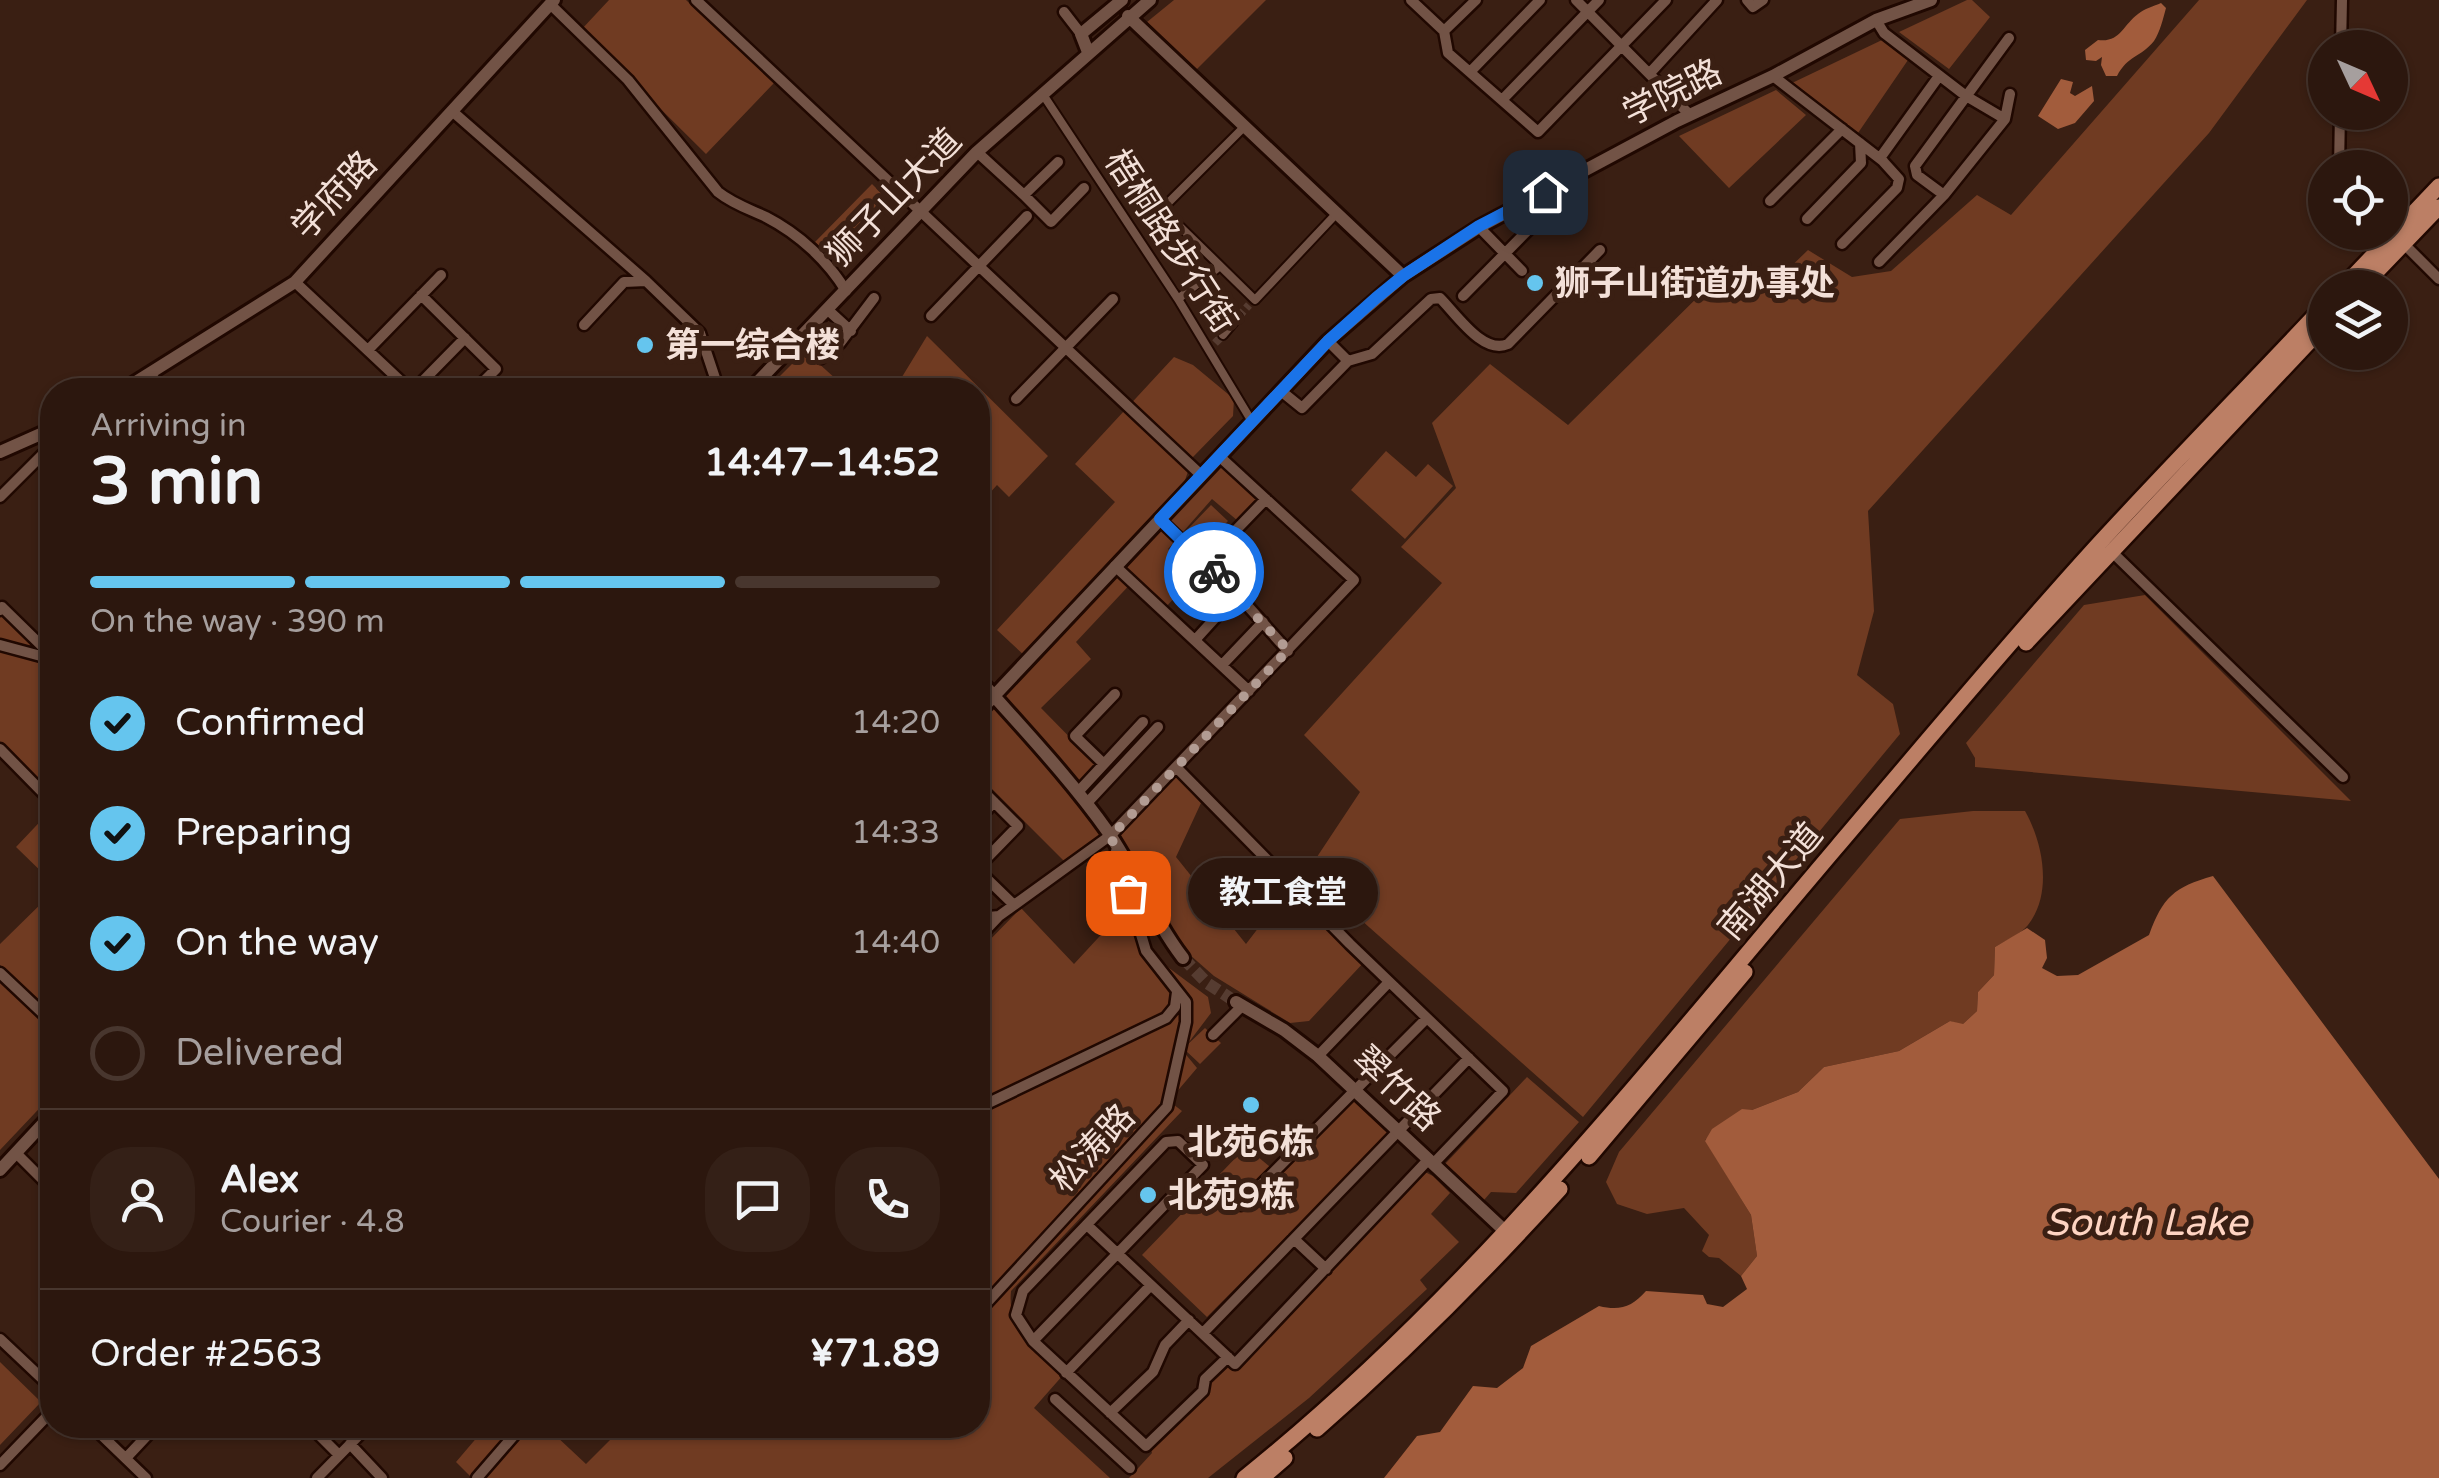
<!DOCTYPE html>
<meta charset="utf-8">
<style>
:root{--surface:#2c170e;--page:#342017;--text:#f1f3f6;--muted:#a69f9e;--line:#48362e;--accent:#65c5ee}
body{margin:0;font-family:"Varela Round","Noto Sans SC",sans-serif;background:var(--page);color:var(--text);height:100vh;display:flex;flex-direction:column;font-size:38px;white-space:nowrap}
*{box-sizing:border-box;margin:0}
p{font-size:32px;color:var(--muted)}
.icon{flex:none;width:55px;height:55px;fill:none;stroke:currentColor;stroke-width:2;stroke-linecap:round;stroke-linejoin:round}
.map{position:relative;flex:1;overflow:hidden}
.panel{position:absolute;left:40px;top:378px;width:950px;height:1060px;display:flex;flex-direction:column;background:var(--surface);border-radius:40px;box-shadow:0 2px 8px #0004,0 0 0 2px var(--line)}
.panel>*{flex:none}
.needle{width:65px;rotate:134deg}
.tools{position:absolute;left:2308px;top:30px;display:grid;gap:20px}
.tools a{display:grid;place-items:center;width:100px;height:100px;border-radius:50%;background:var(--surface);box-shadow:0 2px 8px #0004,0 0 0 2px var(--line);font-size:50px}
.pin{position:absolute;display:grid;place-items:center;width:85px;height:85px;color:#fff;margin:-42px;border-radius:20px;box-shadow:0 5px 15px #0006}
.courier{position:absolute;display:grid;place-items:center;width:100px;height:100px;margin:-50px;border:8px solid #1a73e8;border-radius:50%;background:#fff;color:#222;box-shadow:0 2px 12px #0007}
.bubble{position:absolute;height:70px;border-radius:35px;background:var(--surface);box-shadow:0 2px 8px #0004,0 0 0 2px var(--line);font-size:32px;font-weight:700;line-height:70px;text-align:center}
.head em{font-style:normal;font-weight:700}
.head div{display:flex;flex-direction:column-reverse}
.head{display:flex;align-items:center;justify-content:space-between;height:170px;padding:0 50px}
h1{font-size:65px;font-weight:700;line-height:75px}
.bar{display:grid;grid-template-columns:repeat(4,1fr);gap:15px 10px;align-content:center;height:120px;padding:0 50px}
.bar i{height:12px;border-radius:8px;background:var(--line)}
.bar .on{background:var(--accent)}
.bar p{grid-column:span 4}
.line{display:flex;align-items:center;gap:25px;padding:0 50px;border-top:2px solid var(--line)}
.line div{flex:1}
.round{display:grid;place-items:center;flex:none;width:105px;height:105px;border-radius:40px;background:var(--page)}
ol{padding:0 50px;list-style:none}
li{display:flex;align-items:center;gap:30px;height:110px}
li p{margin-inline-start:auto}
li .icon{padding:10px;border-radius:50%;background:var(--accent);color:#111;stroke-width:4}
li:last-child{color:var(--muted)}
li i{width:55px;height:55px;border:5px solid var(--line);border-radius:50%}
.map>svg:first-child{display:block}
</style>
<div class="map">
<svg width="2439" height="1478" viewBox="0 0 2439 1478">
<rect width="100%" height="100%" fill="#3a1f13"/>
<path fill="#703b22" d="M609 0H686L774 83 706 154 581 30Z
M1174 0H1266L1196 70 1147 22Z
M1967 0H1972L1990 17 1949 69 1899 32Z
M2199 0H2307L2209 133 1868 511 1874 611 1857 675 1893 704 1900 734 1583 1117 1307 872 1360 792 1304 735 1442 583 1401 547 1456 488 1432 423 1490 364 1568 425 1712 283 1780 277 1808 250 1852 277 1891 271 1977 195 2011 215Z
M1882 40 1908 60 1858 133 1792 83Z
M1776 90 1806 115 1729 188 1679 136Z
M872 184 890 202 833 259 815 242Z
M927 336 1048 456 1009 497 997 485 978 506V390H894Z
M805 351 848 390H766Z
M1174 357 1193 365 1234 399 1233 416 1193 457 1182 489 1026 657 997 630 1115 502 1075 464Z
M1386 451 1416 477 1428 464 1453 486 1405 539 1351 490Z
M1221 466 1258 500 1238 521 1212 499 1168 549 1195 575 1166 607 1136 578 1076 642 1091 659 1041 708 1096 764 1078 782 1002 697Z
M1211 505 1228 521 1204 547 1186 531Z
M2145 595 2351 801 1975 767V758L1966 743 2084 605Z
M3 613 52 660V795L0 743V617Z
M994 707 1069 793 1101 836 1066 863 978 775V724Z
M1173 772 1201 803 1176 857 1246 944 1291 885 1366 960 1309 1021 1290 1023 1214 976 1173 940 1153 904 1118 829Z
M52 809V882L16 847Z
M1973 811H2025C2043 843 2053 893 2028 925 2021 934 2005 941 1995 947L1994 975 1978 992 1977 1011 1962 1025 1950 1021 1899 1051 1824 1067 1798 1092 1752 1110 1705 1140 1751 1215 1757 1256 1741 1276 1719 1258 1709 1257 1702 1251 1709 1235 1684 1208 1647 1214 1617 1204 1606 1182 1619 1152 1900 819Z
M52 893V1014L0 965V944Z
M1021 908 1074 964 1122 912 1169 968 1208 997 1211 1013 1186 1046 1205 1028 1221 1043 1200 1064 1184 1049 1183 1051 1197 1068 1169 1101 1182 1111 1011 1291C1007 1333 1036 1349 1064 1374L1034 1408 1110 1478H472L456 1462 479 1435 470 1425H555V1435L586 1464 625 1425H978V952Z
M0 981 52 1031V1095L0 1150Z
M1527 1077 1579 1122 1516 1193 1491 1192 1484 1200 1445 1164Z
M1358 1096 1393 1129 1207 1317 1142 1255 1246 1147 1280 1175Z
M1423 1171 1433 1176 1450 1193 1431 1214 1459 1242 1420 1280 1427 1289 1309 1398 1208 1478H1129L1152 1453 1150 1447 1227 1362 1237 1371Z
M0 1362 41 1402 0 1445Z"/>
<path fill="#a25c3c" d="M2161 3 2166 8C2163 19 2160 32 2154 41 2140 58 2128 55 2117 76H2106L2101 65 2102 57 2096 61 2086 60 2085 50 2098 40C2120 43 2123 25 2138 14 2144 9 2154 6 2161 3Z
M2061 79 2073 82 2070 93 2075 96 2092 86 2094 101 2075 123 2058 129 2038 116Z
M2213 876 2439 1179V1478H1384L1417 1436 1440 1432 1473 1386 1497 1388 1523 1368 1531 1346 1599 1306C1620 1311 1632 1307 1646 1291L1703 1295 1707 1304 1723 1307 1747 1289 1741 1276 1757 1256 1751 1215 1705 1141 1712 1129 1742 1109 1752 1110 1798 1092 1824 1067 1899 1051 1950 1021 1963 1024 1977 1011 1978 992 1994 975 1995 947 2027 928 2045 940 2047 958 2042 968 2057 976 2078 975 2149 935C2163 897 2174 887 2213 876Z"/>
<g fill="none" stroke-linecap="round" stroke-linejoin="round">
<path stroke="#563c31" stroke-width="8" stroke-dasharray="8 4" stroke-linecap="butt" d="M1238 317 1249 305
M1215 343 1223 335"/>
<path stroke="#563c31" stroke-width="12" stroke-dasharray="12 6" stroke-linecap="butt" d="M1183 958 1207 983 1236 1002"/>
<defs>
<path id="pedestrian" d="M1042 93 1178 299 1251 420
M1244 127 1162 209 1255 300 1337 213
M1178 299 1220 266
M1223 335 1238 317"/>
<path id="minor" d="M696 0 1201 475
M1411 0 1444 31 1448 53 1538 132 1666 0
M1576 0 1690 115
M1747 0 1753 7 1763 0
M550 4 628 80 718 192C733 204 749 209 766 217 799 234 828 261 846 291
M1064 12 1081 34
M1876 20 1884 33 1966 96 2005 119
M1444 31 1476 0
M2341 48 2342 0
M1470 72 1540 0
M1650 73 1717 0
M1773 76 1883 161
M1502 100 1599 0
M452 111 646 281 700 333 719 390
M977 152 1024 195 1058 162
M2339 168 2340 112
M1024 195 1051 222 1084 188
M1944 195 1917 175 1915 166 2009 38
M1770 201 1842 129
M1807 219 1861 163 1860 143
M1479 227 1522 271
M2401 241 2439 279
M1842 244 1897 188 1899 179 1880 158 1939 76
M1879 262 1944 195 2005 119 2010 94
M295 282 410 390
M421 295 496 369 475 390
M1463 296 1543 215H1551L1564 227
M828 310 851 331
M931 316 1027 216
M584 325 624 282 646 281
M369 349 441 275
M821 358 840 343 874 298
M1348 361 1372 354 1431 299 1440 298C1457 315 1483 355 1508 344L1600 250
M150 375 166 390
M414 390 465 338
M1281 391 1302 408 1348 361 1328 341
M1016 399 1113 299
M0 497 52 445
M1159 519 1237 594 1288 651
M2110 550 2343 777
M1205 562 1266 499
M1115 566 1249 691
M0 610 2 607 52 656
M1196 639 1237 594
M0 645 52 659
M1223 664 1263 622
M0 749 52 802
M1104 764 1075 736 1115 694
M1176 767 1350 944 1503 1091 1433 1164
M978 786 1018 826 983 862
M1078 792 1143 722
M1087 803 1158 727
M978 819 994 802
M978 870 1014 905
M978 918 999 916 1111 835 1354 580 1219 456
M978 938 998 917
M0 973 52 1022
M1213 1035 1242 1006
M1318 1056 1389 982
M978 1108 1166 1018 1175 1007 1177 992
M16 1153 52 1189
M1241 1205 1427 1018
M1087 1225 1235 1364 1429 1159
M1294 1239 1326 1269
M981 1309 1167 1107 1186 1022V1002L1146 951 1116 851
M1203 1333 1469 1058
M0 1339 52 1388
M1033 1341 1203 1165 1178 1141 1166 1142 1023 1291 1016 1315 1033 1341 1146 1446 1203 1391 1205 1379 1228 1357
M1066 1373 1151 1285
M1055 1399 1130 1468
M1110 1413 1153 1372 1165 1345 1189 1320
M91 1425 146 1478
M309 1425 339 1455
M350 1444 382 1478
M126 1458 157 1425
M0 1465 52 1411
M317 1478 369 1425
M477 1478 523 1425"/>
<path id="tertiary" d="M1128 16 1403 276
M1088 52 1081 34 1122 0
M123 390 295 282 554 0
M750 390 977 152 1150 0
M0 452 52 429
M978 678C1022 728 1069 777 1108 832 1136 872 1153 919 1183 958
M978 713 1328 341 1403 276 1479 227 1677 121 1773 76 1876 20 1931 0
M1236 1002 1284 1030 1318 1056 1506 1232
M0 1170 52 1114"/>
<path id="primary" d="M2342 288 2439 186
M2361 288 2439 207
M2026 643 2325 325
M1589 1157 1745 972
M1317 1429C1403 1354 1484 1273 1560 1189
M1244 1478C1471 1296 1649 1068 1836 848 1921 748 2005 647 2093 550 2169 467 2248 387 2325 305
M1262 1478 1285 1458"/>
</defs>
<use href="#pedestrian" stroke="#200801" stroke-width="12"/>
<use href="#minor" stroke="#200801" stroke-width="15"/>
<use href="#tertiary" stroke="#200801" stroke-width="18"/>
<use href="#primary" stroke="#200801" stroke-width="20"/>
<use href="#pedestrian" stroke="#725346" stroke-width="8"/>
<use href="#minor" stroke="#725346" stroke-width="10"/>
<use href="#tertiary" stroke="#725346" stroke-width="12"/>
<use href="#primary" stroke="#bc7f65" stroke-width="15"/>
</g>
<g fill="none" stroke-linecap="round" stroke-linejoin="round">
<path stroke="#b29c93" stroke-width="10" stroke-dasharray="0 18" d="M1128 893 1111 836 1288 650 1214 572"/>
<path stroke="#1a73e8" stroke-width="12" d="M1214 572 1160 519 1328 341 1376 298 1403 276 1479 226 1545 192"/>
</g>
<g fill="#65c5ee" stroke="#3a1f13" stroke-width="4">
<circle cx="1535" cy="283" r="10"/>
<circle cx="645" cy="345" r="10"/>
<circle cx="1251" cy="1105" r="10"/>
<circle cx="1148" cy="1195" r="10"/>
</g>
<g text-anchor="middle" stroke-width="10" stroke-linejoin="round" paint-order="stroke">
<g font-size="35" fill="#f3e0d8" stroke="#3a1f13">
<text transform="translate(1672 92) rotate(-26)" y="12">学院路</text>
<text transform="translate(334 195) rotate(-47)" y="12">学府路</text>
<text transform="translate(894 197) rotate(-46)" y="12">狮子山大道</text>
<text transform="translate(1171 241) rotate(57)" y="12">梧桐路步行街</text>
<text transform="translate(1770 881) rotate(-50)" y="12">南湖大道</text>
<text transform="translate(1397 1088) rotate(43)" y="12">翠竹路</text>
<text transform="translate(1092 1148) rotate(-47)" y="12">松涛路</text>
</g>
<g font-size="35" font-weight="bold" fill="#f3e0d8" stroke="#3a1f13" text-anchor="start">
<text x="1555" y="295">狮子山街道办事处</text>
<text x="665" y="357">第一综合楼</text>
<text x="1251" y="1154" text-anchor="middle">北苑6栋</text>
<text x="1168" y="1207">北苑9栋</text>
</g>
<g font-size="38" font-style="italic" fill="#fed4c2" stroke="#3a1f13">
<text x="2146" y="1235">South Lake</text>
</g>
</g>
</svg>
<div class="tools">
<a><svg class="needle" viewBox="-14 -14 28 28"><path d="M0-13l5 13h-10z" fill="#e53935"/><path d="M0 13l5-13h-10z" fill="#a69f9e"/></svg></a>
<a><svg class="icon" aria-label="locate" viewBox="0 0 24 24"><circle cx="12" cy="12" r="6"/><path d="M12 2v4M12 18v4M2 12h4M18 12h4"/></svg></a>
<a><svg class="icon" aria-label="layers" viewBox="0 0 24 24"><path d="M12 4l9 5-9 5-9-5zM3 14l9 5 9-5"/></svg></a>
</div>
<div class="pin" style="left:1128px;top:893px;background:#ea580c"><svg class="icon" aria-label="bag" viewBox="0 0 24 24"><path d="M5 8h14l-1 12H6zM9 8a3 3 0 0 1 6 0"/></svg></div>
<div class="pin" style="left:1545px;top:192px;background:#1f2937"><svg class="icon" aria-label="home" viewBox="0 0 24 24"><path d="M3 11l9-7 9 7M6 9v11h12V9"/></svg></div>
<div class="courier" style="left:1214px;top:572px"><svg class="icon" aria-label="bike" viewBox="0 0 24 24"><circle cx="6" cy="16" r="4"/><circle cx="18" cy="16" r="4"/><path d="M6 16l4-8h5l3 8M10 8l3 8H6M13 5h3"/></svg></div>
<div class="bubble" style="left:1188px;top:858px;width:190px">教工食堂</div>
<section class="panel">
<div class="head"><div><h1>3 min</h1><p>Arriving in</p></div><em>14:47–14:52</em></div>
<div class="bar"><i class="on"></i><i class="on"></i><i class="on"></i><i></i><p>On the way · 390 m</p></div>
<ol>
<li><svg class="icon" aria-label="check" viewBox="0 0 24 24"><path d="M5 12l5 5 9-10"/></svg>Confirmed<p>14:20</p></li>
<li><svg class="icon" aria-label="check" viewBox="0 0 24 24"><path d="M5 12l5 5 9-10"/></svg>Preparing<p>14:33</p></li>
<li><svg class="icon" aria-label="check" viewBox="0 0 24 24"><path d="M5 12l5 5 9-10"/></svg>On the way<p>14:40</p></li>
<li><i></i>Delivered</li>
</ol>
<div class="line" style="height:180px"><a class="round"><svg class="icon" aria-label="person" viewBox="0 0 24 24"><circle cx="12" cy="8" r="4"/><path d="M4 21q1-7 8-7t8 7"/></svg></a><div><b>Alex</b><p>Courier · 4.8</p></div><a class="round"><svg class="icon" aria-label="chat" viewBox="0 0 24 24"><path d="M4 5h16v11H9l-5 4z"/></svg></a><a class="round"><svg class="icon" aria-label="phone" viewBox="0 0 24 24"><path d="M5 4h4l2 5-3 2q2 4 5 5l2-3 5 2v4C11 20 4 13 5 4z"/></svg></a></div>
<div class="line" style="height:130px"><div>Order #2563</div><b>¥71.89</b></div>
</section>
</div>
